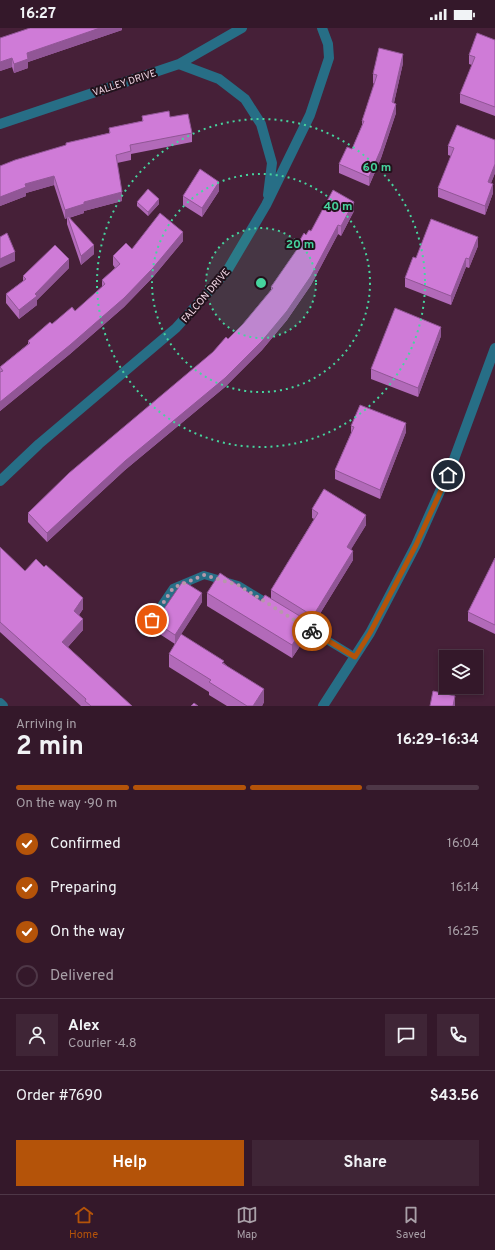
<!DOCTYPE html>
<meta charset="utf-8">
<style>
:root{--surface:#34182a;--page:#3f2536;--text:#f1f3f6;--muted:#a9a0a8;--line:#4e3747;--accent:#b45309}
body{margin:0;font-family:Overpass,sans-serif;background:var(--page);color:var(--text);height:100vh;display:flex;flex-direction:column;font-size:15px;white-space:nowrap}
*{box-sizing:border-box;margin:0}
p{font-size:13px;color:var(--muted)}
.icon{flex:none;width:22px;height:22px;fill:none;stroke:currentColor;stroke-width:2;stroke-linecap:round;stroke-linejoin:round}
.map{position:relative;height:678px;overflow:hidden}
.sheet{display:flex;flex-direction:column;background:var(--surface);flex:1}
.sheet>*{flex:none}
.tools{position:absolute;left:439px;top:622px;display:grid;gap:8px}
.tools a{display:grid;place-items:center;width:44px;height:44px;border-radius:0px;background:var(--surface);box-shadow:0 2px 6px #0003,0 0 0 1px var(--line);font-size:20px}
.pin{position:absolute;display:grid;place-items:center;width:34px;height:34px;color:#fff;margin:-17px;border:2px solid #fff;border-radius:50%;box-shadow:0 1px 4px #0007}
.courier{position:absolute;display:grid;place-items:center;width:40px;height:40px;margin:-20px;border:3px solid #b45309;border-radius:50%;background:#fff;color:#222;box-shadow:0 1px 5px #0007}
.overview em{font-style:normal;font-weight:700}
.overview div{display:flex;flex-direction:column-reverse}
.overview{display:flex;align-items:center;justify-content:space-between;height:68px;padding:0 16px}
h1{font-size:26px;font-weight:700;line-height:30px}
.bar{display:grid;grid-template-columns:repeat(4,1fr);gap:6px 4px;align-content:center;height:48px;padding:0 16px}
.bar i{height:5px;border-radius:3px;background:var(--line)}
.bar .active{background:var(--accent)}
.bar p{grid-column:span 4}
.line{display:flex;align-items:center;gap:10px;padding:0 16px;border-top:1px solid var(--line)}
.line div{flex:1}
.round{display:grid;place-items:center;flex:none;width:42px;height:42px;border-radius:0px;background:var(--page)}
ol{padding:0 16px;list-style:none}
li{display:flex;align-items:center;gap:12px;height:44px}
li p{margin-inline-start:auto}
li .icon{padding:4px;border-radius:50%;background:var(--accent);color:#fff;stroke-width:4}
li:last-child{color:var(--muted)}
li i{width:22px;height:22px;border:2px solid var(--line);border-radius:50%}
.primary-button{display:flex;gap:8px;margin-top:auto;padding:8px 16px}
.primary-button a{flex:1;height:46px;border-radius:0px;background:var(--accent);color:#fff;font-size:16px;font-weight:700;line-height:46px;text-align:center}
.primary-button a+a{background:var(--page);color:var(--text)}
.status{display:flex;justify-content:space-between;align-items:center;height:28px;padding:0 20px;background:var(--surface);direction:ltr}
.status svg{height:11px;fill:currentColor}
.menu{display:flex;justify-content:space-around;align-items:center;height:56px;border-top:1px solid var(--line);background:var(--surface);font-size:11px;color:var(--muted)}
.menu a{display:grid;justify-items:center;gap:2px}
.menu .active{color:var(--accent)}
.map>svg:first-child{display:block}
</style>
<div class="status"><b>16:27</b><svg viewBox="0 0 49 12"><path d="M0 12V9h3v3zM5 12V6h3v6zM10 12V3h3v9zM15 12V0h3v12zM26 1h20v11H26zM47 4h2v5h-2z"/></svg></div>
<div class="map">
<svg width="495" height="678" viewBox="0 0 495 678">
<rect width="100%" height="100%" fill="#462038"/>
<g fill="none" stroke-linecap="round" stroke-linejoin="round">
<path stroke="#276e86" stroke-width="8" d="M299 595 355 629
M144 603 173 560 204 547 238 557 271 577"/>
<path stroke="#276e86" stroke-width="10" d="M179 36 219 51 245 71 261 96 272 135 268 167
M0 96 179 36 242 0
M0 453 39 416 176 300 227 243 266 177 310 87 329 30 328 16 322 0
M0 675 3 678
M323 678 370 605 416 517 453 434 495 320"/>
</g>
<path fill="#b26ab9" d="M122 0V2L28 34V40L14 45 12 39 0 43V10Z
M495 12V88L460 75V66L472 37 469 36V27Z
M403 35 394 75 396 85 381 130 369 158 339 145V136L352 121 362 97V93L374 56 373 55V46Z
M142 88 170 89 192 105V114L131 126V132L117 135 122 173 84 183V185L69 190 94 226 81 237 67 196V190L65 191 54 157 26 165V168L0 178V138L66 117V115L109 105V100L142 93Z
M495 112V145L491 155 493 165 485 187 438 169V160L451 128 448 127V118Z
M219 163 202 189 183 177V168Z
M137 174 159 176 148 188 137 178Z
M354 183 341 208 338 206 311 257 287 292 262 322 225 359 125 442 47 514 28 494V485L228 311 243 296 271 262V259L296 223V219L306 207 311 203Z
M183 213 153 249 124 279 70 326 0 383V339L28 316V313L52 296 75 283 102 260V252L115 240 113 237V228L132 221Z
M478 218 469 240 466 239 451 277 405 259V250L416 230Z
M69 240 37 272V277L19 291 6 275V266L23 253V248Z
M441 308 418 369 371 351V341Z
M351 398 406 404 380 471 335 451V442L351 405Z
M312 481 366 497 351 521 353 532 313 597 308 593V606L292 630 207 578V565L261 573 271 571V562L314 491 312 490Z
M0 519 25 543 83 581 79 587 83 602 68 619 132 678H81L0 604Z
M495 530V606L468 593V584Z
M202 574 181 606 224 635 264 674 262 678H227L209 667V664L169 639V626L175 616 155 603V594Z"/>
<path fill="#915696" d="M100 0H122V2L28 34V40L14 45V36L27 25Z
M403 26V35L392 83V74Z
M12 30V39L0 43V34Z
M396 76V85L381 130 369 158V149Z
M495 136V145L488 163V154Z
M54 148V157L26 165V168L0 178V169L25 156Z
M219 154V163L202 189V180Z
M493 156V165L485 187V178Z
M122 164V173L84 183V185L68 190 67 187V190L65 191V182L84 174Z
M159 171V176L148 188V184Z
M354 174V183L341 208V198Z
M338 197V206L311 257 287 292 262 322 225 359 125 442 47 514V505Z
M183 204V213L153 249 124 279 70 326 0 383V374Z
M478 209V218L469 240V231Z
M94 217V226L81 237V228Z
M15 224V233L0 240V231Z
M466 230V239L451 277V268Z
M69 231V240L37 272V277L19 291V282L35 266Z
M441 299V308L418 369V360Z
M406 395V404L380 471V462Z
M366 487V497L347 528V519Z
M353 523V532L313 597V588Z
M202 565V574L175 616V607Z
M83 570V581L74 594V583Z
M83 591V602L62 625V614Z
M308 593V606L292 630V617Z
M264 661V674L262 678H253Z
M455 668V678H453Z"/>
<path fill="#cf7bd7" stroke="#915696" d="M30 0H100L27 25 28 31 14 36 12 30 0 34V10Z
M477 5 495 12V79L460 66 475 29 469 27Z
M379 20 403 26 392 74 396 76 381 121 369 149 339 136 347 119 352 121 364 93H362L377 47 373 46Z
M169 83 170 89 188 86 192 105 130 117 131 123 116 127 122 164 84 174V176L65 182 54 148 25 156 26 159 0 169V138L15 132 66 117V115L110 105 109 100 143 93 142 88Z
M457 97 495 112V136L488 154 493 156 485 178 438 160 454 120 448 118Z
M200 141 219 154 202 180 183 168Z
M148 161 159 171 148 184 137 174Z
M333 162 354 174 341 198 338 197 311 248 287 283 262 313 225 350 125 433 47 505 28 485 69 445 213 324 226 309 228 311 243 296 273 260 271 259 298 220 296 219 304 205 306 207 309 202 311 203Z
M160 185 183 204 153 240 124 270 70 317 0 374V344L3 343 0 339 30 315 28 313 50 294 52 296 72 279 75 283 105 256 102 252 120 236 113 228 126 215 132 221Z
M67 187 94 217 81 228Z
M431 191 478 209 469 231 466 230 451 268 405 250 413 229 416 230Z
M7 205 15 224 0 231V209Z
M55 217 69 231 35 266 37 268 19 282 6 266 26 251 23 248Z
M395 280 441 299 418 360 371 341Z
M360 377 406 395 380 462 335 442 354 399 351 398Z
M324 461 366 487 347 519 353 523 313 588 271 562 318 485 312 481Z
M0 519 25 543 36 531 44 539 46 537 83 570 74 583 83 591 62 614 132 678H91L85 673 86 671 0 594Z
M495 530V597L468 584Z
M220 545 261 573 265 567 308 593 292 617 207 565Z
M183 553 202 565 175 607 155 594Z
M181 606 224 633 222 635 264 661 253 678H247L209 654 211 652 169 626Z
M433 663 455 668 453 678H430Z
M194 675 198 678H191Z"/>
<g fill="none" stroke-linecap="round" stroke-linejoin="round">
<path stroke="#b698aa" stroke-width="4" stroke-dasharray="0 7.2" d="M152 592 173 560 204 547 238 557 312 603"/>
<path stroke="#b45309" stroke-width="5" d="M312 603 355 629 370 605 416 517 448 447"/>
</g>
<circle cx="261" cy="255" r="55" fill="#46d49e" fill-opacity=".12"/>
<g fill="none" stroke="#46d49e" stroke-width="2" stroke-dasharray="2 4">
<circle cx="261" cy="255" r="55"/>
<circle cx="261" cy="255" r="109"/>
<circle cx="261" cy="255" r="164"/>
</g>
<g text-anchor="middle" stroke-width="4" stroke-linejoin="round" paint-order="stroke">
<g font-size="10" fill="#f3d9e7" stroke="#22111b">
<text transform="translate(124 54) rotate(-18)" y="4">VALLEY DRIVE</text>
<text transform="translate(205 267) rotate(-49)" y="4">FALCON DRIVE</text>
</g>
</g>
<circle cx="261" cy="255" r="6" fill="#46d49e" stroke="#22111b" stroke-width="2"/>
<g font-size="12" text-anchor="middle" font-weight="bold" fill="#46d49e" stroke="#22111b" stroke-width="4" stroke-linejoin="round" paint-order="stroke">
<text x="377" y="143">60 m</text>
<text x="338" y="182">40 m</text>
<text x="300" y="220">20 m</text>
</g>
</svg>
<div class="tools">
<a><svg class="icon" aria-label="layers" viewBox="0 0 24 24"><path d="M12 4l9 5-9 5-9-5zM3 14l9 5 9-5"/></svg></a>
</div>
<div class="pin" style="left:152px;top:592px;background:#ea580c"><svg class="icon" aria-label="bag" viewBox="0 0 24 24"><path d="M5 8h14l-1 12H6zM9 8a3 3 0 0 1 6 0"/></svg></div>
<div class="pin" style="left:448px;top:447px;background:#1f2937"><svg class="icon" aria-label="home" viewBox="0 0 24 24"><path d="M3 11l9-7 9 7M6 9v11h12V9"/></svg></div>
<div class="courier" style="left:312px;top:603px"><svg class="icon" aria-label="bike" viewBox="0 0 24 24"><circle cx="6" cy="16" r="4"/><circle cx="18" cy="16" r="4"/><path d="M6 16l4-8h5l3 8M10 8l3 8H6M13 5h3"/></svg></div>
</div>
<section class="sheet">
<div class="overview"><div><h1>2 min</h1><p>Arriving in</p></div><em>16:29–16:34</em></div>
<div class="bar"><i class="active"></i><i class="active"></i><i class="active"></i><i></i><p>On the way · 90 m</p></div>
<ol>
<li><svg class="icon" aria-label="check" viewBox="0 0 24 24"><path d="M5 12l5 5 9-10"/></svg>Confirmed<p>16:04</p></li>
<li><svg class="icon" aria-label="check" viewBox="0 0 24 24"><path d="M5 12l5 5 9-10"/></svg>Preparing<p>16:14</p></li>
<li><svg class="icon" aria-label="check" viewBox="0 0 24 24"><path d="M5 12l5 5 9-10"/></svg>On the way<p>16:25</p></li>
<li><i></i>Delivered</li>
</ol>
<div class="line" style="height:72px"><a class="round"><svg class="icon" aria-label="person" viewBox="0 0 24 24"><circle cx="12" cy="8" r="4"/><path d="M4 21q1-7 8-7t8 7"/></svg></a><div><b>Alex</b><p>Courier · 4.8</p></div><a class="round"><svg class="icon" aria-label="chat" viewBox="0 0 24 24"><path d="M4 5h16v11H9l-5 4z"/></svg></a><a class="round"><svg class="icon" aria-label="phone" viewBox="0 0 24 24"><path d="M5 4h4l2 5-3 2q2 4 5 5l2-3 5 2v4C11 20 4 13 5 4z"/></svg></a></div>
<div class="line" style="height:52px"><div>Order #7690</div><b>$43.56</b></div>
<div class="primary-button"><a>Help</a><a>Share</a></div>
</section>
<nav class="menu">
<a class="active"><svg class="icon" aria-label="home" viewBox="0 0 24 24"><path d="M3 11l9-7 9 7M6 9v11h12V9"/></svg>Home</a>
<a><svg class="icon" aria-label="map" viewBox="0 0 24 24"><path d="M3 6l6-2 6 2 6-2v14l-6 2-6-2-6 2zM9 4v14M15 6v14"/></svg>Map</a>
<a><svg class="icon" aria-label="saved" viewBox="0 0 24 24"><path d="M7 4h10v16l-5-4-5 4z"/></svg>Saved</a>
</nav>
